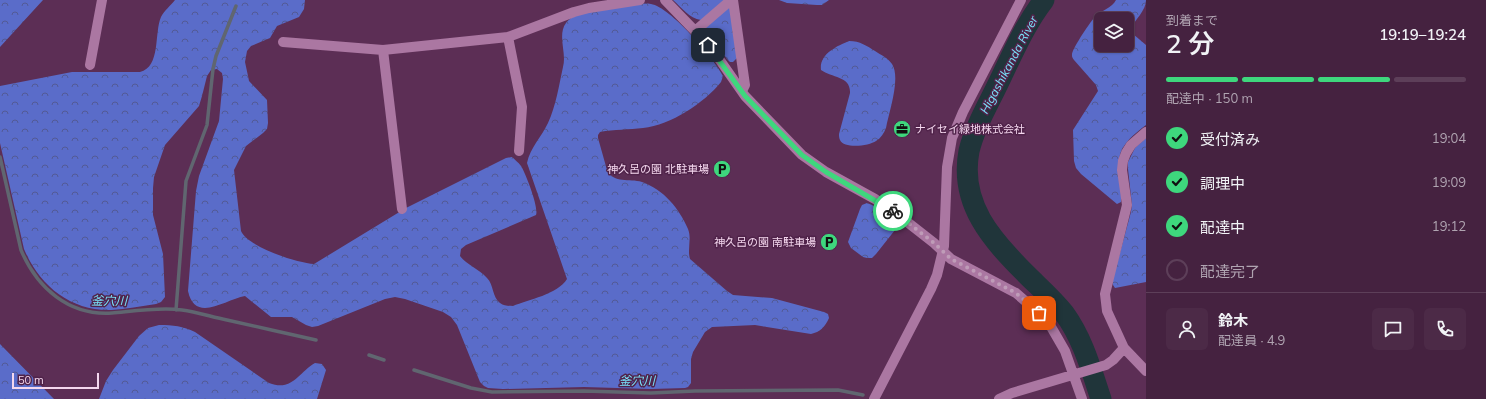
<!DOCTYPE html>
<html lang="ja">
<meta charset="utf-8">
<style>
:root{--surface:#452240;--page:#4c2a47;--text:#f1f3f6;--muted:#b0a4b1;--line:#5d3f59;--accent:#3ed77d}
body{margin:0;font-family:Mulish,"Noto Sans JP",sans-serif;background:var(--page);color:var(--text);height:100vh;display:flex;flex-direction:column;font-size:15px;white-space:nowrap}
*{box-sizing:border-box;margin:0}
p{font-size:13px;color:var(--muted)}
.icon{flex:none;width:22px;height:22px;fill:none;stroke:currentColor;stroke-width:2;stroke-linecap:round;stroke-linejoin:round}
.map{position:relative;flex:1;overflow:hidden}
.side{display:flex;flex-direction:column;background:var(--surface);width:340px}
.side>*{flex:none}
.controls{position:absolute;left:1094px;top:12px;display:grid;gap:8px}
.controls a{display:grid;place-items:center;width:40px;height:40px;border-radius:6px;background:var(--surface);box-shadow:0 1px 3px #0004,0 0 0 1px var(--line);font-size:20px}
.scale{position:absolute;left:12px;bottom:10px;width:87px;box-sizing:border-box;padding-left:4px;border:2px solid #f4d7ee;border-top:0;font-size:11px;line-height:14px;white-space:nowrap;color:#f4d7ee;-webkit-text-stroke:3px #50234a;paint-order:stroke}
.pin{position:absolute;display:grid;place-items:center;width:34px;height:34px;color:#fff;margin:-17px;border-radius:8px;box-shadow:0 2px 6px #0006}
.courier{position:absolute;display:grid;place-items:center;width:40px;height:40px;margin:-20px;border:3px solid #3ed77d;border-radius:50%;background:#fff;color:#222;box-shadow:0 1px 5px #0007}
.overview em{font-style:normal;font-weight:600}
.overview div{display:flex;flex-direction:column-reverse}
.overview{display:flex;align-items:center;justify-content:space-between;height:68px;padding:0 20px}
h1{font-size:26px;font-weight:600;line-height:30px}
.bar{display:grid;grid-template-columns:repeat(4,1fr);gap:6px 4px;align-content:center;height:48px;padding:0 20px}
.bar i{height:5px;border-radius:3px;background:var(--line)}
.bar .selected{background:var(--accent)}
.bar p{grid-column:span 4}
.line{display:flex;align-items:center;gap:10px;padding:0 20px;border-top:1px solid var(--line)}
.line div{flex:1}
.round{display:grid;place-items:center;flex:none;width:42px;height:42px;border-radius:6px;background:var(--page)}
ol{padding:0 20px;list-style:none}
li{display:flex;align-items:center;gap:12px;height:44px}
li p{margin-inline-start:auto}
li .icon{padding:4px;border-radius:50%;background:var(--accent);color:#111;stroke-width:4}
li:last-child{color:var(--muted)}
li i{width:22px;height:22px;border:2px solid var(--line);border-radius:50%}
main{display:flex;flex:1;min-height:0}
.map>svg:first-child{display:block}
</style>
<main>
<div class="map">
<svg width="1146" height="399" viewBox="0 0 1146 399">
<defs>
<pattern id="forest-crowns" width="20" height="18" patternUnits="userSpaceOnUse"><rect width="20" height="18" fill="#5a6cc9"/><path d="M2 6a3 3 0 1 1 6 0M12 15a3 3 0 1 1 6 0" fill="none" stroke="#535a95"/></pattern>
</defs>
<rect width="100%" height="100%" fill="#5c2e55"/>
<path fill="url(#forest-crowns)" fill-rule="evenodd" d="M0 0H43L0 47Z
M175 0H305L304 9 299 17 277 26 270 38 251 46 247 51 245 62 248 76 249 81 267 100 268 123 267 129 263 133 246 146 234 170 241 231C248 247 297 263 314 264L406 208 506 158 512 157C515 160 518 162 521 166 526 174 539 208 536 215L466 245 461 249 460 256C467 265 479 269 487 278 494 285 492 297 500 303 504 306 508 306 513 306 528 300 558 294 567 279L527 163C530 148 542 136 548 123 556 106 559 85 563 67 567 53 557 35 566 23 573 13 591 12 602 10 616 8 637 2 651 4 670 7 714 58 723 76L721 82C704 103 671 125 643 128 629 130 614 129 600 132L598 135V138L607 170C614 184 629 178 642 182 664 190 679 208 688 229 692 239 687 249 690 259L727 291 733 295 772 298 824 312 828 314 829 318C825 327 820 332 811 334L755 325 712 327 705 332 693 352 691 359V383L688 387 685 388 651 389 584 387 503 389 488 388 484 386 480 382 457 325 451 317 443 312 405 299 395 297 385 299 318 326 312 327 306 325 292 317H271L245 296C226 299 195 324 188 291L196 191 199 176 219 121 223 79 222 73 217 69 211 70 207 76 202 96 199 106 165 145 154 177 153 188V215L163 254 165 297 161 302 156 304C141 306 126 309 111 310 70 311 39 285 24 249L0 143V86L72 72H140C161 67 154 33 161 17 164 11 171 5 175 0Z
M673 0H726L701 20C689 18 682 8 673 0Z
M779 0H829L822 5H817L787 3Z
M1116 0H1146C1146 11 1135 19 1131 29L1133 34 1146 45V125C1107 154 1122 161 1121 202L1117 204 1081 174 1076 168 1074 161 1073 130 1098 91 1096 85 1074 60C1072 57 1072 57 1072 54 1073 48 1091 20 1096 16 1102 10 1112 8 1116 0ZM1101 19H1127V45H1101Z
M725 8H730L737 58 733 62H730L727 59 704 30 705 27Z
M849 41C860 41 867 46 875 51 881 55 888 58 892 64 901 78 889 112 886 128 884 133 881 138 876 141 869 146 844 149 840 140 839 138 839 136 839 134L850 93C851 76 832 78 821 70 819 54 837 46 849 41Z
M1146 138V282L1115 288 1113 285 1112 282 1131 212 1132 205 1128 169V162L1135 148Z
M867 203 872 205 894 219C897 223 897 225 895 230L876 254 872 258H867L863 257 851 248 848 242 860 209 862 205Z
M159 325C173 325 183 326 195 332L269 383C292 392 298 373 315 363L322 364 326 370 317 399H99L106 381 113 370 139 336 148 328Z
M0 344 54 399H0Z"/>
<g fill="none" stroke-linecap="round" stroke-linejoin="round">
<path stroke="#606670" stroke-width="3.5" d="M0 157 21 250C37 288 69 316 112 313 134 311 160 307 182 310 197 312 212 317 227 320 257 327 286 333 316 340
M176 310 186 181 207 125 213 69 216 56 236 6
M369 355 384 360
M414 370 471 388 492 392 584 391 651 393 695 391 838 390 863 395"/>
<path stroke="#20353a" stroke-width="21" d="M1044 0C1023 27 1010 60 995 90 985 110 974 130 969 151 959 204 992 240 1026 274 1039 287 1053 299 1064 313 1083 339 1091 369 1101 399"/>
<path stroke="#ab77a2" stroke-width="10" d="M665 0 695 31 717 56 745 96 802 155 826 172 875 199 897 214 934 243 951 259 1016 293 1039 313 1050 325 1065 351 1082 399
M733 0 745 85 742 91
M695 31 731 0
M508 37 522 107 519 151
M283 42 383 50 508 37 574 12 589 8 640 0
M383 50 402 209
M90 65 102 0
M1146 132 1131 145 1126 153 1123 161 1122 170 1127 205 1105 294 1107 311 1124 348 1146 371
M874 399 931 289 937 275 944 246 947 167 952 138 963 112 1021 0
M999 399 1012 393 1106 365 1113 360 1124 348"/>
</g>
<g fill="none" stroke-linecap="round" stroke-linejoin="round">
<path stroke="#bf9cb8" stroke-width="4" stroke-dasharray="0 7.2" d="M893 211 934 243 951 259 1016 293 1039 313"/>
<path stroke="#3ed77d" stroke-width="5" d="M708 45 745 96 802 155 826 172 893 211"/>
</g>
<defs>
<symbol id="office-disc" viewBox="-11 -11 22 22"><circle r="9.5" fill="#3ed77d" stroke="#50234a"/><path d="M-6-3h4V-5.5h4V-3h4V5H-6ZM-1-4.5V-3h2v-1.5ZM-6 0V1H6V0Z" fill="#111"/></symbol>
<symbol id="parking-disc" viewBox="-11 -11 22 22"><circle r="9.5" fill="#3ed77d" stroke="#50234a"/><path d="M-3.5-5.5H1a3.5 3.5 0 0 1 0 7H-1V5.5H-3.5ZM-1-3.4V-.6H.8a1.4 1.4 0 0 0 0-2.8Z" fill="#111"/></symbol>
</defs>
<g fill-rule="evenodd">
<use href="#office-disc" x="892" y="119" width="20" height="20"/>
<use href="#parking-disc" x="712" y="159" width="20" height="20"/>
<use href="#parking-disc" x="819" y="232" width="20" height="20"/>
</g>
<g text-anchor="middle" stroke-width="3" stroke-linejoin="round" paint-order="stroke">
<g font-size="11" fill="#f4d7ee" stroke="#50234a" text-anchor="end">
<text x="915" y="133" text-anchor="start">ナイセイ緑地株式会社</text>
<text x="709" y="173">神久呂の園 北駐車場</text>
<text x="816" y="246">神久呂の園 南駐車場</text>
</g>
<g font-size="12" font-style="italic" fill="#79e5fc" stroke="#50234a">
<text transform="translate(1009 65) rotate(-62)" y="4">Higashikanda River</text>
<text transform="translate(109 301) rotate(1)" y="4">釜穴川</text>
<text x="637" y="385">釜穴川</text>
</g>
</g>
</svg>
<div class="controls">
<a><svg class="icon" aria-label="layers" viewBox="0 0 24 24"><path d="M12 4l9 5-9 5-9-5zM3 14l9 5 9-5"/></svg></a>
</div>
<div class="scale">50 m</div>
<div class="pin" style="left:1039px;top:313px;background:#ea580c"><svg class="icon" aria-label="bag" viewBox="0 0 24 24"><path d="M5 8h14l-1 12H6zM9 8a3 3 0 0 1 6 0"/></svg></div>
<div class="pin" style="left:708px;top:45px;background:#1f2937"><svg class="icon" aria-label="home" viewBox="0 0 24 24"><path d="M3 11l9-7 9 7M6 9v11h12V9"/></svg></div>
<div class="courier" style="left:893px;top:211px"><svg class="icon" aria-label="bike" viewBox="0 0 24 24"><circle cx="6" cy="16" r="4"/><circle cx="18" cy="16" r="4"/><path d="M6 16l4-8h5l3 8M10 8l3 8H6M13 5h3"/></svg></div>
</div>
<section class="side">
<div class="overview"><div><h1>2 分</h1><p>到着まで</p></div><em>19:19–19:24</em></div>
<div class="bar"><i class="selected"></i><i class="selected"></i><i class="selected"></i><i></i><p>配達中 · 150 m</p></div>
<ol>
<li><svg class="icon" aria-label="check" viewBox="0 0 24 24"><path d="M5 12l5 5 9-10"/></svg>受付済み<p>19:04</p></li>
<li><svg class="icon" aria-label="check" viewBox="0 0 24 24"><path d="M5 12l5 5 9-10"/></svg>調理中<p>19:09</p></li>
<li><svg class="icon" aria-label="check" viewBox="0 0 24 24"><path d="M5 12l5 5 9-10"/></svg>配達中<p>19:12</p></li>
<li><i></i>配達完了</li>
</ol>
<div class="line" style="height:72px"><a class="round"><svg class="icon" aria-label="person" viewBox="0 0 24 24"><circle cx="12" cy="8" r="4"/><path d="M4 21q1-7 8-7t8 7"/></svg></a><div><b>鈴木</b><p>配達員 · 4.9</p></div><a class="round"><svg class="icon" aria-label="chat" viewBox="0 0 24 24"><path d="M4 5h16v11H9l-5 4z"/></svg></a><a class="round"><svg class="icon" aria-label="phone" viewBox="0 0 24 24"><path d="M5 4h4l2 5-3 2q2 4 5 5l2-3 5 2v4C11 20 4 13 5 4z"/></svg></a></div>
</section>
</main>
